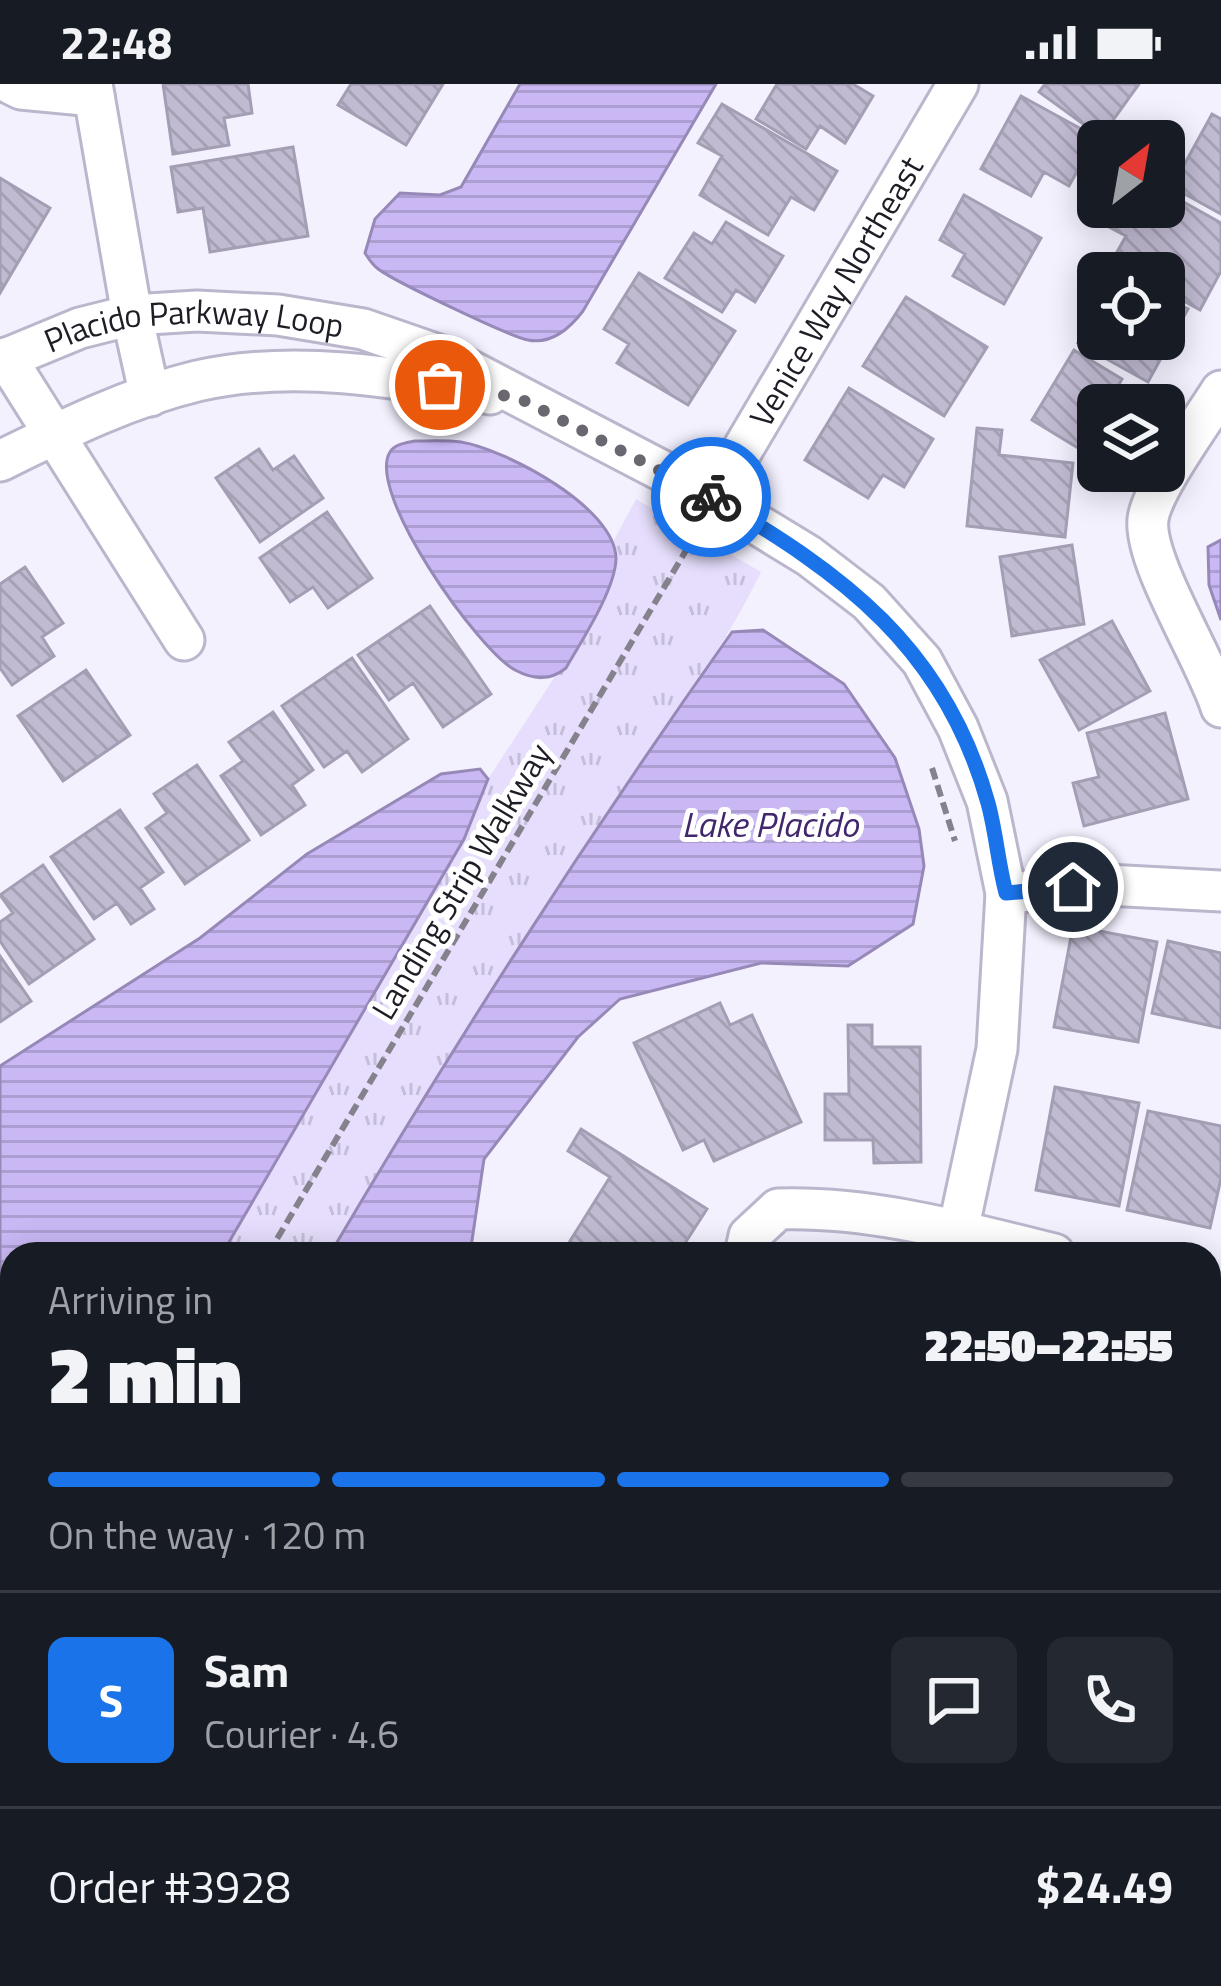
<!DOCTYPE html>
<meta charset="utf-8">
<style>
:root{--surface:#171b24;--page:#242831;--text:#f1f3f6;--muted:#9ea1a6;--line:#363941;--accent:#1a73e8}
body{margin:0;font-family:"Titillium Web",sans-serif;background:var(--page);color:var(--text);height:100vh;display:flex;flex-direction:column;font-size:45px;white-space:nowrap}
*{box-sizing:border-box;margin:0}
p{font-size:39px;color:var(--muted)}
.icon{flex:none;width:66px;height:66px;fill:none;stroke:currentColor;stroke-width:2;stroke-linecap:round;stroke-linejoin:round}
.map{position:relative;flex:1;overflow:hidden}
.panel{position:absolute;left:0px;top:1158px;width:1221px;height:744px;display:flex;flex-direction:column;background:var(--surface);border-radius:36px 36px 0 0;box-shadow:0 6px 30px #0003}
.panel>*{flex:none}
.needle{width:78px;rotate:31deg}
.controls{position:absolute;left:1077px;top:36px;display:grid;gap:24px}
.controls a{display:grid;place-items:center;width:108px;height:108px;border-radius:18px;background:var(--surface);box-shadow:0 6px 30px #0003;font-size:60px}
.pin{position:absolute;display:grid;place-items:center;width:102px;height:102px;color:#fff;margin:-51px;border:6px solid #fff;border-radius:50%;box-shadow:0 3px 12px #0007}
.courier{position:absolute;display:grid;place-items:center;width:120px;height:120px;margin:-60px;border:9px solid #1a73e8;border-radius:50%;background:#fff;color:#222;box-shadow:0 3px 15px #0007}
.head em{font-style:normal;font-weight:800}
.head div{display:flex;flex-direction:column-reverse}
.head{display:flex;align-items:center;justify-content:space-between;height:204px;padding:0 48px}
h1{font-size:78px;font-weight:800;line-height:90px}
.bar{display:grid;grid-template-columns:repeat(4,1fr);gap:18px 12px;align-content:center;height:144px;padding:0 48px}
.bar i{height:15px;border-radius:9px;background:var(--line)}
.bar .active{background:var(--accent)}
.bar p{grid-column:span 4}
.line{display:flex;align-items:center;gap:30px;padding:0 48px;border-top:3px solid var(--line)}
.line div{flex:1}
.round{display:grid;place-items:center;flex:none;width:126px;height:126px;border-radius:18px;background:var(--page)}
.status{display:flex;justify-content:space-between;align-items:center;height:84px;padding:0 60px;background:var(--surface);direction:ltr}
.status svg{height:33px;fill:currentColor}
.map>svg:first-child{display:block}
</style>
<div class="status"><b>22:48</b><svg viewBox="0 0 49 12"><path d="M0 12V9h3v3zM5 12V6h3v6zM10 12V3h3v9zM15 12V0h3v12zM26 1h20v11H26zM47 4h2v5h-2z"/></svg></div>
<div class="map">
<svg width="1221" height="1902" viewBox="0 0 1221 1902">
<defs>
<pattern id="grass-tufts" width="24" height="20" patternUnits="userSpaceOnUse" patternTransform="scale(3)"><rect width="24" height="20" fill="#e6defc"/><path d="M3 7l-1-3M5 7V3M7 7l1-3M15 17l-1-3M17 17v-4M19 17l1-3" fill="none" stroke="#c5bed8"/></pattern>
<pattern id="water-rules" width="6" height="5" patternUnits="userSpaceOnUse" patternTransform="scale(3)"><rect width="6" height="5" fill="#cab8f5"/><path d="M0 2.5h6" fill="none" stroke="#ad9ed2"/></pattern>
<pattern id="building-back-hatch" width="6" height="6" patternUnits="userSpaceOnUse" patternTransform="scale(3)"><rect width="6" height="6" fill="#c1bbd2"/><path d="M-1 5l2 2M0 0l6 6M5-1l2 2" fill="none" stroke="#a5a0b4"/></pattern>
</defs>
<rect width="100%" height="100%" fill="#f4f1ff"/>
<path fill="url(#grass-tufts)" d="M636 415 761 488C721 571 665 643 614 720 518 869 420 1017 330 1170H222L464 755 488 695 554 594 566 584C585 548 624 500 613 458Z
M12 1501V1612L0 1596V1514Z"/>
<path fill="url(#water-rules)" stroke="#9789b7" stroke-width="3" d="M520 0H716L583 227C570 244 552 261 528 256 511 253 391 196 377 184 371 179 369 175 365 169L375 135 400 109 440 111 461 103Z
M415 357C430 357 446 356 461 358 504 365 616 423 616 475 615 506 582 556 566 584 550 597 534 596 515 586 479 567 365 408 390 368 395 360 406 359 415 357Z
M1221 456V536L1209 501 1208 463Z
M763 546 844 600 895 674 919 745 924 782 913 840 848 882 761 879 620 915 578 953 484 1075 470 1170H330C455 958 590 749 732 548Z
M480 685 488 695 464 755 222 1170H12V1501L0 1514V982L200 854 307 770 441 690Z
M12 1712V1890H547L542 1902H0V1733Z"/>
<path fill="url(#building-back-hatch)" stroke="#a49eb4" stroke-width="3" d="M163 0H248L252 29 224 34 229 61 173 70Z
M351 0H443L406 61 338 21Z
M777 0H853L873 12 845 59 820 42 806 65 756 35Z
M1045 0H1139L1101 53 1039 8Z
M1021 12 1096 53 1069 102 1044 88 1031 112 981 85Z
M722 20 837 87 814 126 791 113 768 151 700 111 722 72 698 59Z
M1212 30 1221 35V130L1172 103Z
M293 63 308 152 210 168 203 124 178 128 171 83Z
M0 94 50 124 0 209Z
M1164 107 1221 139V187L1200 226 1164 206V189H1133L1112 177 1126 152 1103 140 1113 123H1164Z
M964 111 1041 154 1004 220 953 192 965 170 940 156Z
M726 138 783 172 755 218 736 206 722 228 665 194 694 149 712 160Z
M639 189 735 247 688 321 617 279 629 260 604 245Z
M906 213 987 263 944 332 863 282Z
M1164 213 1188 225 1148 298 1078 259 1098 223V255H1164Z
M1074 266 1122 295 1108 319 1112 321H1098V376L1032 336Z
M849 304 933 355 904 403 883 391 868 414 805 376Z
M977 344 1002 346 999 371 1073 379 1065 453 967 442Z
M259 365 273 386 294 372 323 414 260 458 216 394Z
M327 428 372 494 328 524 313 503 290 518 260 474Z
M1072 461 1084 540 1012 552 1000 473Z
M25 483 63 539 42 553 54 572 12 601 0 584V500Z
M430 522 491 610 443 643 413 599 389 616 358 571Z
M1112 537 1150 607 1079 646 1040 576Z
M352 574 408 655 362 688 347 667 324 683 282 622Z
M86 586 130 651 63 697 18 632Z
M273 628 313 686 292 701 305 721 261 751 221 692 243 677 229 658Z
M1165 629 1188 715 1084 742 1073 699 1099 693 1087 649Z
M197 681 249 756 185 800 146 744 167 729 154 710Z
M120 726 163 788 140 804 154 825 131 840 117 819 94 835 51 773Z
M43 781 94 855 29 900 0 857V838L13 829 0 811Z
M1073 842 1157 858 1138 958 1054 943Z
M1168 857 1221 869V944L1152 929Z
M0 872 31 917 0 938Z
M720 919 730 941 752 931 801 1038 714 1077 704 1056 683 1066 634 959Z
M848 941H872V963H920L921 1078 874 1079 873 1056H825V1010H849Z
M1055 1003 1139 1019 1119 1122 1036 1106Z
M1148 1027 1221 1042V1094L1210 1144 1127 1126Z
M581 1045 707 1125 678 1170H590L570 1157 610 1093 568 1067Z
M721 1890H765L762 1901Z
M1103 1890H1190L1194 1901 1076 1902Z"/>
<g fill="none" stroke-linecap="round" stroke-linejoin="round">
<defs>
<g id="minor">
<path d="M11 0 21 5 94 12"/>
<path d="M92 0 132 231 150 312"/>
<path d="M6 274 184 556"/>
<path id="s1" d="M0 277 80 244 132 231 197 227 278 231 363 245 444 273 714 414 809 472 869 518 922 577 958 644 987 717 1006 809 997 965 953 1170"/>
<path d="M1221 307C1203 336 1152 405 1148 435 1143 477 1206 575 1221 623"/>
<path d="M0 377C63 346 127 314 197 297 293 275 394 293 490 310"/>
<path id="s2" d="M714 414 958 0"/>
<path d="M1006 809 1107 801 1221 807"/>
<path d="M745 1170 749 1152 778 1125C871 1122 964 1148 1054 1170"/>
<path d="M1209 1207 1221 1210"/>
<path d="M1209 1719 1221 1797"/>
<path d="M971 1890 976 1902"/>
<path d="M907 1902 930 1890"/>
</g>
</defs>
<use href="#minor" stroke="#bbb6cc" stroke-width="45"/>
<path stroke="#85828d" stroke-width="6" stroke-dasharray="12 6" stroke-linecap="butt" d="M932 684 955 757
M268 1170 697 448
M8 1607 12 1600"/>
<use href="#minor" stroke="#fff" stroke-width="39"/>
</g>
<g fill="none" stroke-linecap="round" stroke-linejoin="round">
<path stroke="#6a6771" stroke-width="12" stroke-dasharray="0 21.6" d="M440 301 519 314 711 413"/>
<path stroke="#1a73e8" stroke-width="15" d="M711 413C843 489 945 564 988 719 996 748 998 779 1006 809L1073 803"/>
</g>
<g text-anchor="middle" stroke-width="10" stroke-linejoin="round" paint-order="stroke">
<g font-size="33" fill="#1f1c25" stroke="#fff">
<text dy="12" stroke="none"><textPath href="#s2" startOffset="240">Venice Way Northeast</textPath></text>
<text dy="12" stroke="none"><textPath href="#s1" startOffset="201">Placido Parkway Loop</textPath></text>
<text transform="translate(461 797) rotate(-59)" y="12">Landing Strip Walkway</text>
</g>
<g font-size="36" font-style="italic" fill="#41276c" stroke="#fff">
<text x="770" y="753">Lake Placido</text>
</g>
</g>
</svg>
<div class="controls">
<a><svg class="needle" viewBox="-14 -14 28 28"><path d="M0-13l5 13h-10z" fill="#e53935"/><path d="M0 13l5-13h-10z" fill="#9ea1a6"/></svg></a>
<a><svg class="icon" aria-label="locate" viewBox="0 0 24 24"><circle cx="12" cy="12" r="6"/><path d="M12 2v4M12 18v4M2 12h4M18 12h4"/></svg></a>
<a><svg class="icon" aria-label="layers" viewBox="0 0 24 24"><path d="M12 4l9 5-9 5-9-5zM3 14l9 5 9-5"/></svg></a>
</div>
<div class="pin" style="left:440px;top:301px;background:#ea580c"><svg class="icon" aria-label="bag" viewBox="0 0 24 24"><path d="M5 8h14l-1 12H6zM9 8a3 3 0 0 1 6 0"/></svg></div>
<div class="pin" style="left:1073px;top:803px;background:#1f2937"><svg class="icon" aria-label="home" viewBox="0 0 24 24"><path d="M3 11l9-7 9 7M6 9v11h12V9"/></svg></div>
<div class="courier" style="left:711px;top:413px"><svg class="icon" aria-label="bike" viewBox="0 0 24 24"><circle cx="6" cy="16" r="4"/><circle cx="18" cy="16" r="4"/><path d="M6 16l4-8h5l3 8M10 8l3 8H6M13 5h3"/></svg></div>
<section class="panel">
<div class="head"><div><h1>2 min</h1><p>Arriving in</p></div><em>22:50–22:55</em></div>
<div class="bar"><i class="active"></i><i class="active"></i><i class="active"></i><i></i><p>On the way · 120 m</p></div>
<div class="line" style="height:216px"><b class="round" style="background:var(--accent);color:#fff">S</b><div><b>Sam</b><p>Courier · 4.6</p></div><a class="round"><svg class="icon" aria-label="chat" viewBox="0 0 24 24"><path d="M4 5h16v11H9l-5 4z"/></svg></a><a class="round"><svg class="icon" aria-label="phone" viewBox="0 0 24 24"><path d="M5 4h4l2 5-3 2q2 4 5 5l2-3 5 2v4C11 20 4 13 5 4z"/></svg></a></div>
<div class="line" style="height:156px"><div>Order #3928</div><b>$24.49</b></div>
</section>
</div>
